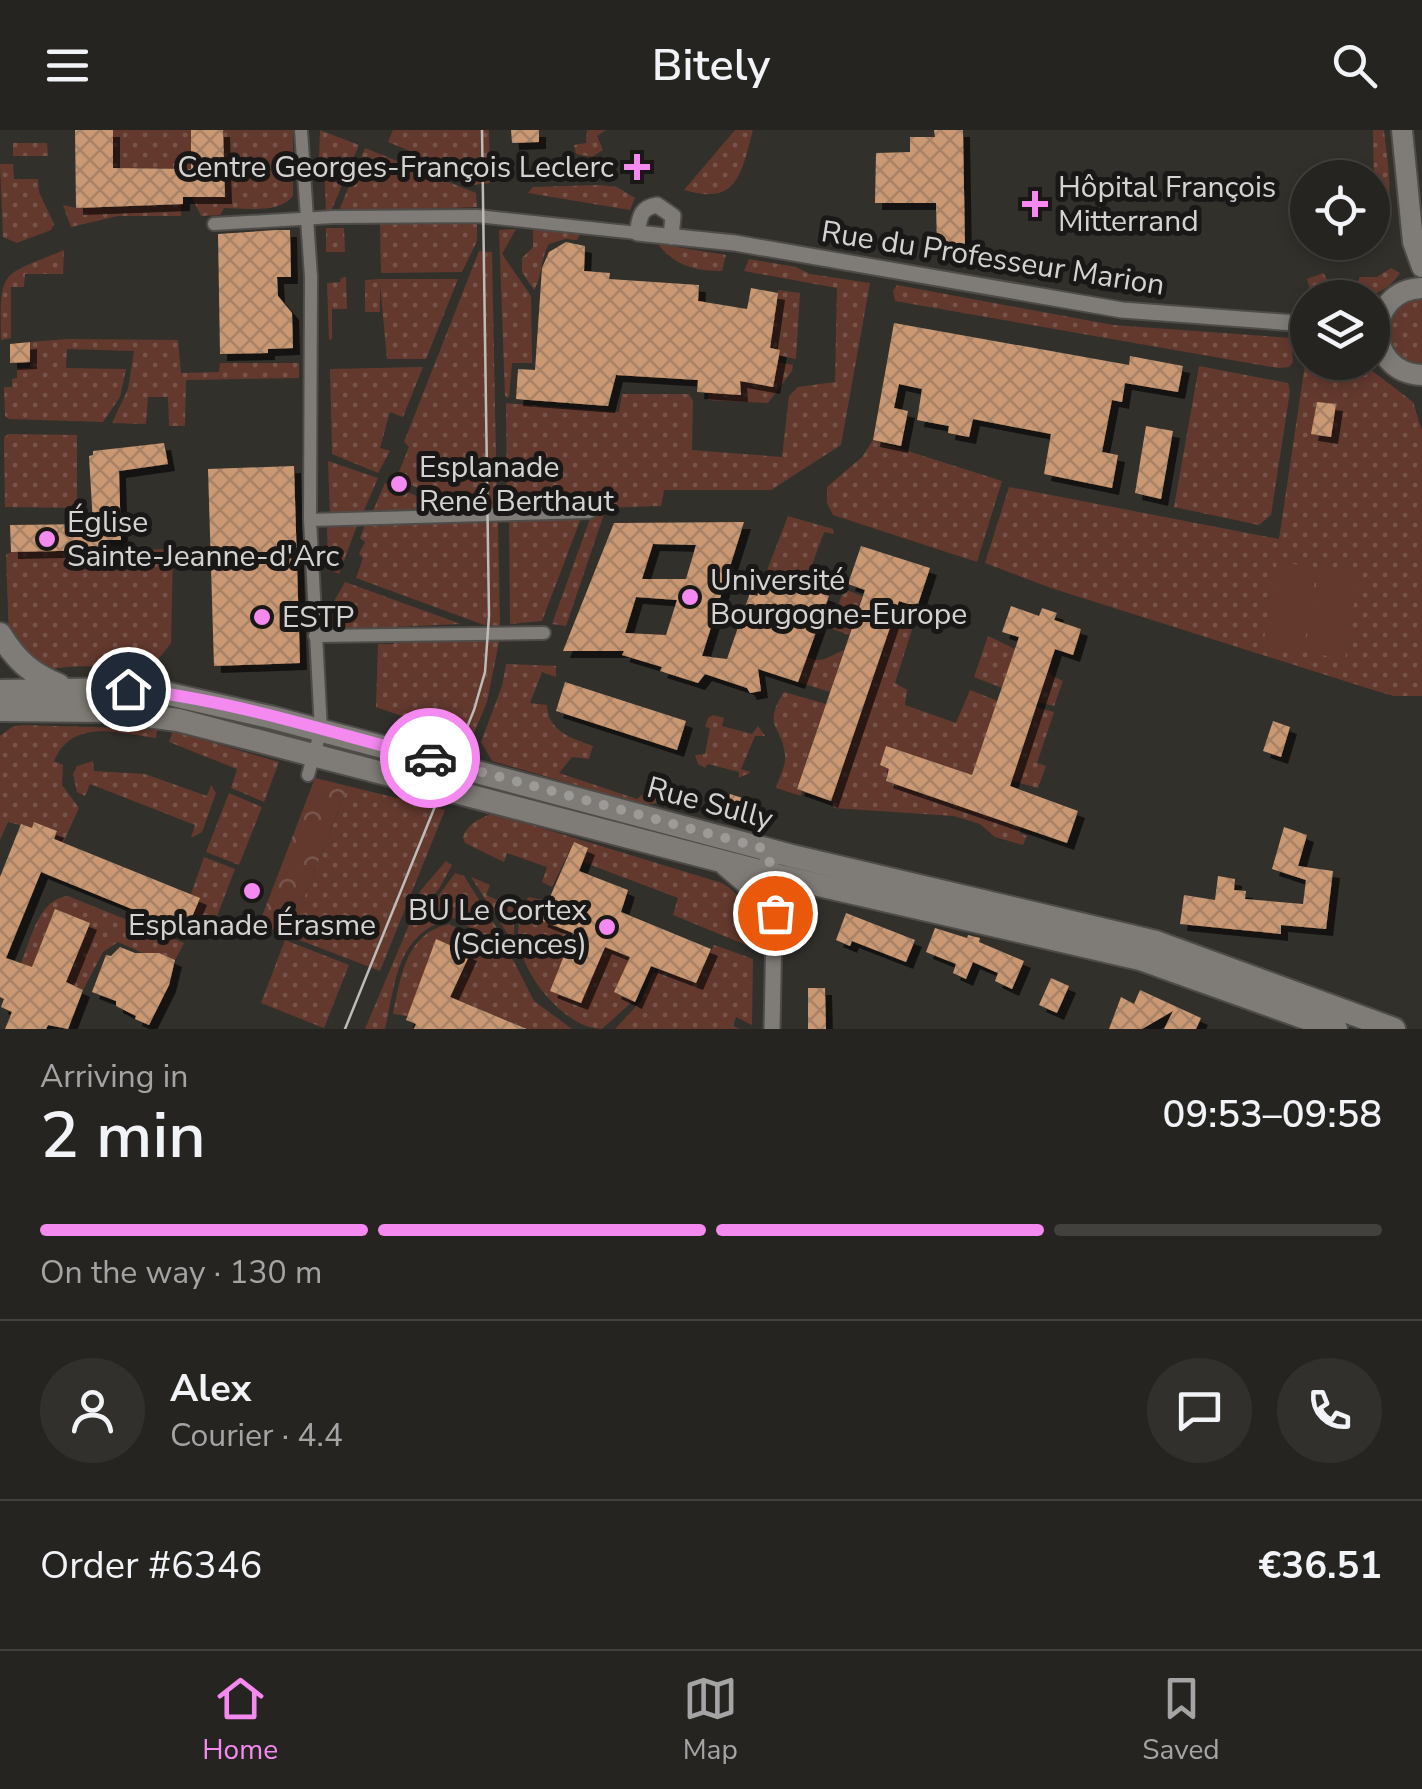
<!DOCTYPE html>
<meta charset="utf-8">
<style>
:root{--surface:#262420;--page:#32302d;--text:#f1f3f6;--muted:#a4a4a5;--line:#42413e;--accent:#f489f0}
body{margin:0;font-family:"Nunito Sans",sans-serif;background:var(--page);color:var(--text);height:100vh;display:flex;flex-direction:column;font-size:38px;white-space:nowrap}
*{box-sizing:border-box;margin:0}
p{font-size:32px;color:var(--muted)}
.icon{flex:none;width:55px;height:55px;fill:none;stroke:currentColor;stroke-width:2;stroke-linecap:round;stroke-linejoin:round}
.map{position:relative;height:899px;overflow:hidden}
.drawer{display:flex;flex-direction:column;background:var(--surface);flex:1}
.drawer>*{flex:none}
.tools{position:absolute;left:1290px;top:30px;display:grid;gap:20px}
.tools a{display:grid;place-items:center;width:100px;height:100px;border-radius:50%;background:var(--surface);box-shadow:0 5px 15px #0003,0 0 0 2px var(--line);font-size:50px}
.pin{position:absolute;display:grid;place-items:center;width:85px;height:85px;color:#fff;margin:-42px;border:5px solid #fff;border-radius:50%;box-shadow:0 2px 10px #0007}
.courier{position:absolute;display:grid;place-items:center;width:100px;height:100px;margin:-50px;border:8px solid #f489f0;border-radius:50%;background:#fff;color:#222;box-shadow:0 2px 12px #0007}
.head em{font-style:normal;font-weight:600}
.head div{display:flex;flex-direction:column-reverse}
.head{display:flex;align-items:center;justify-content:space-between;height:170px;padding:0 40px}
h1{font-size:65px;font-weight:600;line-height:75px}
.bar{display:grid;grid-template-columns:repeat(4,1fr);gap:15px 10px;align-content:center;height:120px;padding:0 40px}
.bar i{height:12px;border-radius:8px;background:var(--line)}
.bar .active{background:var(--accent)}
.bar p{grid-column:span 4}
.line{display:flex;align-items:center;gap:25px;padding:0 40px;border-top:2px solid var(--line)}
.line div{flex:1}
.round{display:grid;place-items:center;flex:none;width:105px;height:105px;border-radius:52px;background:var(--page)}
header{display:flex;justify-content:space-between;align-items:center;height:130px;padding:0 40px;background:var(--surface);font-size:45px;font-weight:600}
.menu{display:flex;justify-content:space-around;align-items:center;height:140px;border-top:2px solid var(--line);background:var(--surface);font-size:28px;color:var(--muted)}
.menu a{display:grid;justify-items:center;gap:5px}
.menu .active{color:var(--accent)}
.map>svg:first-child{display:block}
</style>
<header><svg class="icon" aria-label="menu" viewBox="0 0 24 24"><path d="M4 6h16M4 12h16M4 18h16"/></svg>Bitely<svg class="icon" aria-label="search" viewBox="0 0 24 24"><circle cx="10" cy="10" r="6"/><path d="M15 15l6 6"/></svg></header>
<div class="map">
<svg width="1422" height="899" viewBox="0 0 1422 899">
<defs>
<pattern id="grass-dots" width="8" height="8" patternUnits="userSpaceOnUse" patternTransform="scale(2.5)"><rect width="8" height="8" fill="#63392e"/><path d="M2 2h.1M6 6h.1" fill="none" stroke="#78554b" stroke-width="1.8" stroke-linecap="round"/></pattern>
<pattern id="forest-crowns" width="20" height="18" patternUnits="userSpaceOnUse" patternTransform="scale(2.5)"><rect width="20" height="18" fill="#63392e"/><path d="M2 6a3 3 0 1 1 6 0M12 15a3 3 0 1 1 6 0" fill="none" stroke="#78554b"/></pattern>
<pattern id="building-cross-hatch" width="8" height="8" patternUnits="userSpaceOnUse" patternTransform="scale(2.5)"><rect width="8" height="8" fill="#ca9973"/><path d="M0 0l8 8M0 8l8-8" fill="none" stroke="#a88266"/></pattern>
<filter id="shadow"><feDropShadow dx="7" dy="7" stdDeviation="0" flood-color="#0009"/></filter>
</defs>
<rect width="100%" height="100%" fill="#32302b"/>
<path fill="url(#grass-dots)" d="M113 0H191V39L113 38Z
M223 0H293V66C279 84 246 78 224 78L220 85 201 86 192 67H225Z
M320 0 359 15 331 81H326L324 33 319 28Z
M393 0H489L490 53 472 55 409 29 410 21 388 12Z
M587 0H606L597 6 603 20 592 27 576 24 574 15 586 13Z
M735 0H753C741 44 738 76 684 60Z
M1373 0H1384C1387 30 1403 116 1363 124L1344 115 1372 112 1375 107Z
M13 13H47L48 26H13Z
M365 18 476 63 477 77 344 82 340 78Z
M0 34H13L14 49H38L39 62 54 94 51 100 17 113 3 107Z
M600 55 617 57 635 68 630 80 528 63 533 57Z
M181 74V86H118L71 97 63 75 76 78Z
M477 91V111L462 142 381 143 380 93Z
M533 96 582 100 577 110 565 109 549 114C540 129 543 145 534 160L522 142V128L533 117Z
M326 98H344L345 122H326Z
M516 99 502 124 531 166 532 233H512L509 268 505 266 499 100Z
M658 114 726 125 722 141C695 141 675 136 658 114Z
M64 120 63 144H25L24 157H11V208L1 210C0 137 0 147 64 120Z
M479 121 492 122 497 379 474 381 396 349 409 317 404 312Z
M749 129 796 137 810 144 870 153 841 315 771 360H664L661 376 507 381 506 273 619 282 622 264H689L693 271 692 320 782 327 789 266 798 257 835 252 837 158 744 141Z
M1391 138 1400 143C1389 160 1373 169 1353 162L1360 147H1377Z
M1323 143 1339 167H1312L1307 149Z
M346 147 347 179H332V209L329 210 327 153 340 152 341 148Z
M379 149H458L426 229H387L380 154V182H365V150Z
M897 155 1113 195 1291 208 1293 232 1289 237 1278 238 895 171 893 161Z
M778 160 800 163 796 229 779 226 770 218Z
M1422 168V233C1376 229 1376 177 1422 168Z
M67 209 178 210 181 243 219 242 220 233H299V248L186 250 185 296H169L168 267H148L146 294 112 293 128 259 134 221 67 219 66 238 126 239 120 267 103 292 9 289 5 286 4 257H12V249L17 248V238H30V212Z
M1307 221 1308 232 1362 233 1413 272 1422 301V566H1394L1373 560 1051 458 985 433 1009 357 1279 409Z
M778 232 793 235 792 241 768 273 708 270V262L741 265 740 251 773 257Z
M1199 236 1288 253 1290 261 1271 385 1259 395 1174 377Z
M423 237 403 287 390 282 380 318 390 321 378 343 332 324 330 239Z
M8 304 77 305V378L5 377 4 308Z
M873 310 1002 351 977 432 833 385 827 373V357L862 327Z
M328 331 378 348 362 385H330Z
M385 353 459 383H372Z
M583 383 542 491 510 494 509 389Z
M604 384 566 496 552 494 591 386Z
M788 386 833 399 834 404 824 402 804 457 766 443Z
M498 391 500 496 484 495 356 448 363 428 359 424 365 412 360 408 366 393Z
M358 393 339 444 328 439 327 394Z
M173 419 171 513 146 545C112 536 80 533 45 540L9 509 6 425 11 422Z
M345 452 461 494 329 500 328 482Z
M844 459 862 466 849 505 830 498Z
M897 478 928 488 914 493 895 553 907 560 905 575 956 593 970 560 998 571 971 648 886 617 880 635 889 639 886 651 1020 696V703L1027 706 1023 715 995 707 980 694 954 686 834 678 831 671Z
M988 506 1015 519 1002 558 974 547Z
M500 507 487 572 471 610 376 577 378 514H394L395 509Z
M844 520 830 562 798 552 807 527C821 535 831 525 844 520Z
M506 534 556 536V547L542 542 530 573 547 575C548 602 572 608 593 616L589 629 572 627 559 643 637 669 653 657 669 660 666 671 645 675 492 631 481 612 502 556Z
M1048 539 1052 546 1063 551 1054 576 1038 572Z
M784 562 826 574 797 658 802 661 801 666 776 658C779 648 786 636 785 626 783 595 761 598 784 562Z
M1036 577 1054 582 1037 633 1046 636 1038 658 1012 651Z
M713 585 724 588 722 596 752 604 758 596 765 606H755L741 639 751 642 739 648V642L708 634 705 638 698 634 695 625 705 624 710 598 705 597 708 588Z
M22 595 157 599 156 608C117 603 73 588 54 631L63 635 62 655 79 678 63 713 54 709 57 701 35 692 32 698 8 692 0 710V606L12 597Z
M173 601 279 632 264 672 231 658 237 639 169 612Z
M93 631 94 641 145 644 207 666 211 655 216 663 202 702 191 708 195 695 90 654 85 666 77 662 73 644 77 636Z
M348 656 445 680 380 841 289 806Z
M229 663 262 677 239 735 206 722Z
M492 683 722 753C745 766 755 790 751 817L673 785 678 768 583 732 588 718 574 712 552 757 542 752 547 737 507 723 504 732 465 713 463 707C469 692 479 690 492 683Z
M204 727 235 739 208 810 186 801 199 768 191 764Z
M446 731 452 735 439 759 426 773 418 770 420 761Z
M455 743 464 746 510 819 431 776Z
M471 747 490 755 486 765 514 777V814Z
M68 766 184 813 175 830 154 828 118 812 103 822 83 860 67 852 89 794 55 780 32 838 21 833C31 810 38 769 68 766Z
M528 767 549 771 540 790 573 803 551 861 581 872 605 817 639 831 634 842 625 839 615 862 633 871 602 899C565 899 519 842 518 805 518 792 523 779 528 767Z
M417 776 444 790C395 810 396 853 385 899H365Z
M449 794 511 826 534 871 572 899H528L450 867 470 824 437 810 408 886 393 884C401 847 405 804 449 794Z
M285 810 349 835 324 898 261 873Z
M714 815 753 829 752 895 736 887 733 896 740 899H615L641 871 653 843 657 844 659 839 695 853Z"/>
<path fill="url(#forest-crowns)" d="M315 648 348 656 289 806 259 794Z"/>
<path fill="#63392e" d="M1277 431 1317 438 1303 522 1263 516Z
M1319 438 1359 444 1345 529 1305 522Z"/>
<path fill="url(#building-cross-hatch)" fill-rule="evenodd" filter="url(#shadow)" d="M75 0H113V38L191 39V0H223L225 67H183V74L76 78Z
M511 0H539V12L512 13Z
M934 0H963L965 118H937L936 73H875L876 23 910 22V7H935Z
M276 100H290L291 147H277L278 166 292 183 293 218 268 219V223L220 224 218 104Z
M566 112 585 116 584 141 610 143 609 149 699 155 698 171 747 179 751 158 778 163 770 218 780 220 773 257 740 251 741 265 697 262 698 250 616 245 608 276 516 269 518 239 535 240 542 138 549 122Z
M894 193 1129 235 1130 226 1183 236 1178 262 1125 253 1122 272 1112 270 1102 322 1118 325 1112 358 1044 344 1051 304 973 289 969 307 948 303 949 296 917 290 922 259 899 254 894 278 908 281 901 316 873 310Z
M30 212V232L10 233V214Z
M1317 272 1336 274 1331 307 1311 304Z
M1146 296 1173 301 1161 369 1135 363Z
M164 313 168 334 119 341 121 410H102L103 420 11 422 10 395 93 394 89 326 93 325V321Z
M294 336 300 533 214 536 208 339Z
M744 392 702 526 727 529 750 463 757 466 766 443 829 466 798 552 758 539 761 561 750 563 747 558 705 544 698 553 660 541 662 537 622 525 624 521H563L614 393ZM653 414 696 415 686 449H642ZM636 467 677 470 666 505 625 503Z
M861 416 930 438 917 477 899 471 831 671 797 659 865 460 848 454Z
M1011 476 1039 486 1042 478 1057 483 1054 490 1081 499 1073 525 1055 519 1010 656 1078 681 1067 713 886 651 889 639 880 635 886 616 972 645 1019 507 1002 502Z
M565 552 686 591 677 620 556 581Z
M1273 591 1290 597 1281 627 1263 621Z
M730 664 761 674 754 697 722 687Z
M34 692 57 701 54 709 200 768 186 801 41 742 6 828 32 837 55 779 90 793 66 852 83 860 68 899 48 895 46 899H5L12 882 1 877 4 869 0 867V747L21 694 32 698Z
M1284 697 1307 705 1298 736 1333 741 1326 799 1281 795V804L1180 794 1184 765 1215 770 1218 746 1235 749 1234 760 1246 761 1245 769 1303 774 1306 750 1272 739Z
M574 712 588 718 579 741 628 760 621 782 711 819 696 853 651 836 635 872 614 862 630 827 605 817 581 873 550 861 573 803 540 790Z
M846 783 915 810 906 832 852 811 850 816 836 810Z
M935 798 967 808 968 805 980 808 979 812 1024 831 1012 859 995 851 998 843 973 832 966 849 953 843 956 834 926 822Z
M436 809 470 824 450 867 527 899H414L416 894 406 890Z
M120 817 135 823H159L175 830 169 855 149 895 135 889 136 886 116 876V871L92 862 106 825 111 826Z
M1051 848 1069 856 1057 883 1039 875Z
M808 858H825L826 899H808Z
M1140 860 1201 888 1196 899H1164L1173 881 1142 899H1109L1121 867 1134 874Z"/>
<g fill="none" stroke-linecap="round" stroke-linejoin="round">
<defs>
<path id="pedestrian" d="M301 0 311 147 310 390 321 600 308 645
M214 94 333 87 477 86 637 103
M310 390 590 382
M315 506 544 503"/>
<path id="minor" d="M671 107 673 86 657 75C640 78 640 87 637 103L735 113 1122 180 1308 194
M763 718 775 745 772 899
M723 737 750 760 764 786 775 794"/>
<path id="tertiary" d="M1402 0 1413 112 1422 137
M1422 158C1364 160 1364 243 1422 245"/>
<path id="secondary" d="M0 504C16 530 31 544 59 555
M0 561 128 559 160 562 274 588 792 726 1156 812 1394 899
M0 580 108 581 178 590 775 745 1140 829 1336 899"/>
</defs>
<use href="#pedestrian" stroke="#4e4c49" stroke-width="16"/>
<use href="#minor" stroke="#4e4c49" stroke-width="19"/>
<use href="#tertiary" stroke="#4e4c49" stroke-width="24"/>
<use href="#secondary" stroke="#4e4c49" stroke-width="26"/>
<use href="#pedestrian" stroke="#7f7c77" stroke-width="12"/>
<use href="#minor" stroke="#7f7c77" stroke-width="15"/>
<use href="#tertiary" stroke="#7f7c77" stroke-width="20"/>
<use href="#secondary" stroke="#7f7c77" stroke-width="22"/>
<path stroke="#bebcb9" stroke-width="2.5" d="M345 899 474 580 485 542 489 486 482 0"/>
</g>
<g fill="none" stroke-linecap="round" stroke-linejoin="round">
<path stroke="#9c9a97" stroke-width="10" stroke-dasharray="0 18" d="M430 628 762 718 776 744 775 783"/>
<path stroke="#f489f0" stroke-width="12" d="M128 559C230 569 331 603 430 628"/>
</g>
<g fill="#f489f0" stroke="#191816" stroke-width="4">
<path d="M632 22h10v10h10v10h-10v10h-10v-10h-10v-10h10z"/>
<path d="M1030 59h10v10h10v10h-10v10h-10v-10h-10v-10h10z"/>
<circle cx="399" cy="354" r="10"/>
<circle cx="47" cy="409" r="10"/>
<circle cx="690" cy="467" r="10"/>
<circle cx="262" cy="487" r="10"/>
<circle cx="252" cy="761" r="10"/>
<circle cx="607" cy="797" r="10"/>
</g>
<g text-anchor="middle" stroke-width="10" stroke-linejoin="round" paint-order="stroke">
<g font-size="30" fill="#d5d3d1" stroke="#191816" text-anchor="start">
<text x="614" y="47" text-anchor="end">Centre Georges-François Leclerc</text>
<text x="1058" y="67">Hôpital François<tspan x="1058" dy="34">Mitterrand</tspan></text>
<text x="419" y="347">Esplanade<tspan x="419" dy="34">René Berthaut</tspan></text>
<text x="67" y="402">Église<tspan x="67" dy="34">Sainte-Jeanne-d'Arc</tspan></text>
<text x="710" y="460">Université<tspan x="710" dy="34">Bourgogne-Europe</tspan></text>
<text x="282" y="497">ESTP</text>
<text x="587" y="790" text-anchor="end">BU Le Cortex<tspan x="587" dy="34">(Sciences)</tspan></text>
<text x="252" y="805" text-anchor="middle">Esplanade Érasme</text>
</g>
<g font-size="30" fill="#d5d3d1" stroke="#191816">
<text transform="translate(993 128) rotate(9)" y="10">Rue du Professeur Marion</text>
<text transform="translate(710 673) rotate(15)" y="10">Rue Sully</text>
</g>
</g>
</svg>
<div class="tools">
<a><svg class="icon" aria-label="locate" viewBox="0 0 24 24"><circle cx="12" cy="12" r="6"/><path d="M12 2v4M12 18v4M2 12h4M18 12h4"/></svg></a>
<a><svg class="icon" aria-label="layers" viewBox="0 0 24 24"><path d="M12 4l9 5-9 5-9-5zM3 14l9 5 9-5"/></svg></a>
</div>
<div class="pin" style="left:775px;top:783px;background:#ea580c"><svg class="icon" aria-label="bag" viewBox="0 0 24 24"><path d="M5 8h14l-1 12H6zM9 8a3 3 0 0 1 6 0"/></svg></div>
<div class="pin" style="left:128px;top:559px;background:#1f2937"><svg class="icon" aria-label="home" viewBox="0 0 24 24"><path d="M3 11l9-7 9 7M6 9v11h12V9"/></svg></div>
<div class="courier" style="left:430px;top:628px"><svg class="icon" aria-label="car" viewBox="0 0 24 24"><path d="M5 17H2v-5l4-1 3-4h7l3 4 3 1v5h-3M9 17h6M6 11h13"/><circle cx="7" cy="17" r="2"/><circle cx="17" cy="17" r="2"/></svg></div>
</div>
<section class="drawer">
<div class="head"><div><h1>2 min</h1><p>Arriving in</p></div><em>09:53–09:58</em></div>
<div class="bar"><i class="active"></i><i class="active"></i><i class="active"></i><i></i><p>On the way · 130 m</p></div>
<div class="line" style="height:180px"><a class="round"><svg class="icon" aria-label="person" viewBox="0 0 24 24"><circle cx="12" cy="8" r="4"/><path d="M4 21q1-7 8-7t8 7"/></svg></a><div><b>Alex</b><p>Courier · 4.4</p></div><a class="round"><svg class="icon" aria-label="chat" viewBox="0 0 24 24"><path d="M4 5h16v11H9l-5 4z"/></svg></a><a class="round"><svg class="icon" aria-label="phone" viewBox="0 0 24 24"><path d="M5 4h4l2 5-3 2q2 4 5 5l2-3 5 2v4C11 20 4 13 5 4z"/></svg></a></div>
<div class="line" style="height:130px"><div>Order #6346</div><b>€36.51</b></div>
</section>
<nav class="menu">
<a class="active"><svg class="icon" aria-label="home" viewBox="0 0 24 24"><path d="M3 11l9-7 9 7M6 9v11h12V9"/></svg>Home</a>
<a><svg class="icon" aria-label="map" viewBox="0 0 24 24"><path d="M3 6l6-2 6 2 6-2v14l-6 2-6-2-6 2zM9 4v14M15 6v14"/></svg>Map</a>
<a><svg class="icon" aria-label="saved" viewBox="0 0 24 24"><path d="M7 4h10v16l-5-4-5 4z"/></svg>Saved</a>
</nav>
